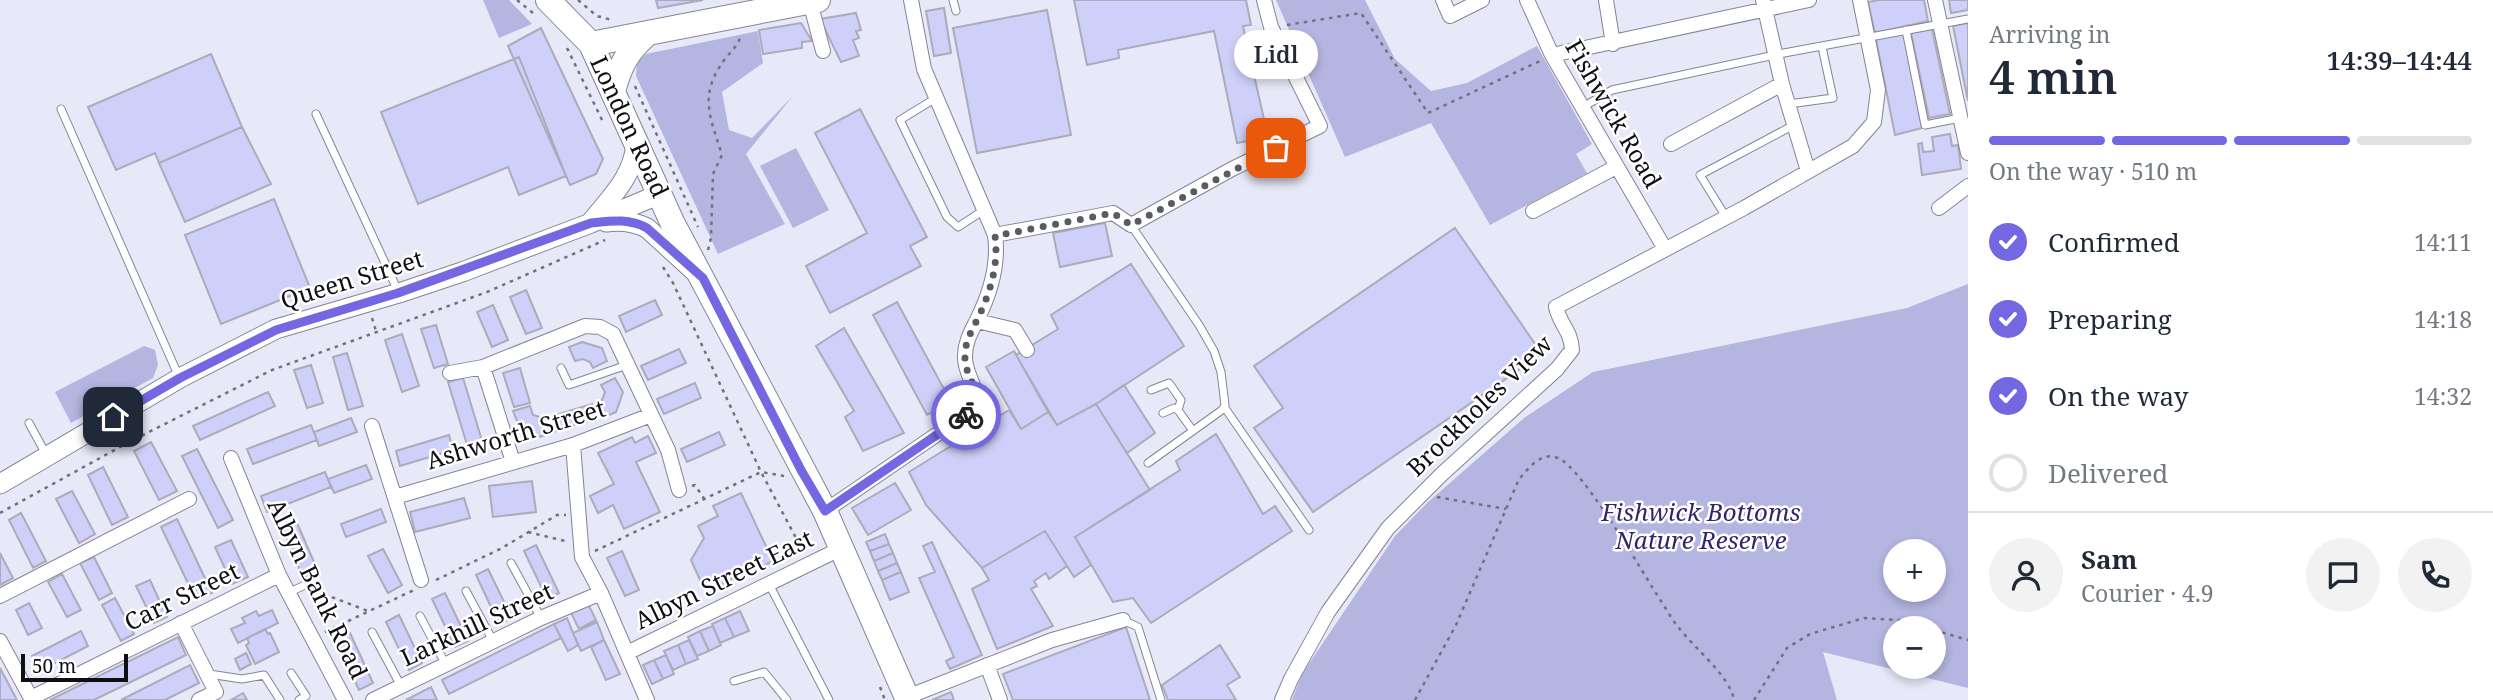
<!DOCTYPE html>
<meta charset="utf-8">
<style>
:root{--surface:#fff;--page:#f2f2f3;--text:#1f2937;--muted:#747a83;--line:#e0e1e3;--accent:#7468e2}
body{margin:0;font-family:"Noto Serif",serif;background:var(--page);color:var(--text);height:100vh;display:flex;flex-direction:column;font-size:26px;white-space:nowrap}
*{box-sizing:border-box;margin:0}
p{font-size:23px;color:var(--muted)}
.icon{flex:none;width:38px;height:38px;fill:none;stroke:currentColor;stroke-width:2;stroke-linecap:round;stroke-linejoin:round}
.map{position:relative;flex:1;overflow:hidden}
.side{display:flex;flex-direction:column;background:var(--surface);width:525px}
.side>*{flex:none}
.tools{position:absolute;left:1883px;top:539px;display:grid;gap:14px}
.tools a{display:grid;place-items:center;width:63px;height:63px;border-radius:50%;background:var(--surface);box-shadow:0 4px 10px #0003;font-size:35px}
.scale{position:absolute;left:21px;bottom:18px;width:107px;box-sizing:border-box;padding-left:7px;border:4px solid #0e0e13;border-top:0;font-size:19px;line-height:24px;white-space:nowrap;color:#0e0e13;-webkit-text-stroke:5px #fff;paint-order:stroke}
.pin{position:absolute;display:grid;place-items:center;width:60px;height:60px;color:#fff;margin:-30px;border-radius:14px;box-shadow:0 4px 10px #0006}
.courier{position:absolute;display:grid;place-items:center;width:70px;height:70px;margin:-35px;border:5px solid #7468e2;border-radius:50%;background:#fff;color:#222;box-shadow:0 2px 9px #0007}
.bubble{position:absolute;height:49px;border-radius:24px;background:var(--surface);box-shadow:0 4px 10px #0003;font-size:23px;font-weight:600;line-height:49px;text-align:center}
.summary em{font-style:normal;font-weight:600}
.summary div{display:flex;flex-direction:column-reverse}
.summary{display:flex;align-items:center;justify-content:space-between;height:119px;padding:0 21px}
h1{font-size:46px;font-weight:600;line-height:52px}
.bar{display:grid;grid-template-columns:repeat(4,1fr);gap:10px 7px;align-content:center;height:84px;padding:0 21px}
.bar i{height:9px;border-radius:5px;background:var(--line)}
.bar .on{background:var(--accent)}
.bar p{grid-column:span 4}
.line{display:flex;align-items:center;gap:18px;padding:0 21px;border-top:2px solid var(--line)}
.line div{flex:1}
.round{display:grid;place-items:center;flex:none;width:74px;height:74px;border-radius:37px;background:var(--page)}
ol{padding:0 21px;list-style:none}
li{display:flex;align-items:center;gap:21px;height:77px}
li p{margin-inline-start:auto}
li .icon{padding:7px;border-radius:50%;background:var(--accent);color:#fff;stroke-width:4}
li:last-child{color:var(--muted)}
li i{width:38px;height:38px;border:4px solid var(--line);border-radius:50%}
main{display:flex;flex:1;min-height:0}
.map>svg:first-child{display:block}
</style>
<main>
<div class="map">
<svg width="1968" height="700" viewBox="0 0 1968 700">
<rect width="100%" height="100%" fill="#e7e8f8"/>
<path fill="#b4b5e0" fill-rule="evenodd" d="M483 0H509L532 24 499 38Z
M1276 0H1365L1395 59 1431 91 1467 83 1537 46 1592 144 1576 154 1587 173 1490 225 1431 123 1345 157Z
M758 31 763 63 722 92 729 130 752 138 793 96 746 154 785 224 718 254 636 76 637 63 646 54Z
M796 148 829 210 793 228 760 166Z
M1968 284V688L1823 652 1837 700H1292L1302 674 1395 536 1427 503 1524 418 1593 372 1907 308ZM1895 551H1934V590H1895ZM1895 628H1934V667H1895Z
M144 346 155 350 158 365 153 378 71 423 55 392Z"/>
<path fill="#cfd0f9" stroke="#ababba" stroke-width="2" d="M656 0H703L658 8Z
M1074 0H1246L1251 25 1243 26 1268 137 1237 143 1214 31 1118 50 1119 58 1087 65Z
M1879 0H1924L1928 21 1875 33 1868 2Z
M1949 0H1968V10L1951 13Z
M944 8 951 53 934 56 926 11Z
M1047 10 1071 135 977 153 953 28Z
M856 13 861 30 856 31 859 38 853 40 859 56 841 62 820 19Z
M801 23 812 41 802 42V48L763 54 759 30Z
M1968 23V101L1953 26Z
M541 28 603 159 596 174 570 185 508 46Z
M1932 29 1950 114 1929 118 1911 33Z
M1905 34 1922 128 1895 135 1876 39Z
M211 54 242 127 159 163 155 153 116 170 88 107Z
M519 57 566 176 519 195 508 167 418 204 381 112Z
M860 109 927 237 910 246 921 266 830 313 806 266 867 233 815 133Z
M242 127 271 184 185 222 159 163Z
M1950 134 1952 146 1958 145 1961 169 1922 175 1918 144 1922 143 1923 152 1934 151 1932 137Z
M274 199 310 288 221 324 185 235Z
M1105 223 1112 256 1060 267 1053 233Z
M1455 228 1542 354 1313 512 1254 428 1283 408 1254 366Z
M1131 264 1184 346 1096 404 1057 425 1016 355 1058 329 1051 315Z
M526 290 542 328 526 334 510 297Z
M655 300 662 315 626 332 619 316Z
M897 302 951 402 927 415 873 315Z
M493 305 508 340 492 347 477 312Z
M436 325 448 364 434 368 421 329Z
M844 328 904 433 863 451 845 417 854 411 816 346Z
M402 334 419 386 402 392 385 340Z
M582 342 602 348 607 361 593 368 590 362 583 359 575 361 569 347Z
M679 349 686 363 648 380 641 366Z
M1014 351 1048 412 1021 429 986 367Z
M347 353 363 406 348 410 333 357Z
M311 365 323 403 307 408 294 370Z
M520 368 530 403 514 407 503 373Z
M463 378 483 444 468 448 448 382Z
M615 378 623 392 616 412 602 418 596 403 602 400 605 392 601 385Z
M695 383 701 398 664 414 657 399Z
M1124 385 1155 433 1127 453 1096 404Z
M268 392 275 406 200 440 193 426Z
M592 404 596 419 560 429 556 415Z
M1096 404 1150 490 1075 537 1091 565 1074 577 1045 531 982 568 926 505 909 472 1009 410 1021 429 1048 412 1057 425Z
M530 406 533 415 547 419 553 418 557 431 540 437 519 426 513 411Z
M351 418 357 432 319 446 314 432Z
M311 425 317 440 253 464 247 449Z
M719 432 725 445 687 462 681 449Z
M1216 434 1263 514 1275 506 1292 531 1151 623 1133 598 1113 602 1075 537 1180 470 1176 461Z
M449 435 453 450 400 466 396 451Z
M648 436 656 453 636 462 660 512 624 529 613 505 598 513 590 496 614 484 598 453 632 437 635 443Z
M151 442 177 491 159 500 134 451Z
M197 449 233 520 218 528 182 456Z
M366 465 372 479 334 493 328 479Z
M103 467 128 517 112 525 88 475Z
M325 472 331 487 267 512 261 496Z
M532 481 536 512 493 517 489 486Z
M895 483 911 510 868 535 852 508Z
M72 491 95 534 79 543 56 499Z
M741 493 773 561 744 576 739 568 728 584 701 582 691 560 704 538 698 526 718 516 713 506Z
M464 498 470 518 415 532 410 512Z
M381 509 386 522 346 537 341 524Z
M21 513 46 561 33 568 9 520Z
M177 519 212 593 196 600 161 527Z
M297 523 318 571 303 578 283 529Z
M1045 531 1067 566 1049 579 1046 573 1034 581 1037 586 1031 589 1053 626 997 649 972 589 989 580 982 568Z
M885 534 889 544 870 551 866 542Z
M231 540 248 577 232 584 215 547Z
M932 542 982 655 950 669 946 661 954 657 919 578 935 572 923 546Z
M889 544 893 553 874 561 870 551Z
M536 545 559 593 547 599 524 551Z
M383 549 402 585 388 593 368 556Z
M622 551 639 590 625 596 607 558Z
M0 553 13 578 0 585Z
M893 553 897 563 878 571 874 561Z
M94 557 112 593 99 600 80 563Z
M897 563 901 572 882 580 878 571Z
M488 569 512 618 499 624 476 575Z
M901 572 909 592 890 600 882 580Z
M62 574 81 610 67 617 48 582Z
M150 580 167 617 154 623 136 586Z
M445 593 468 641 455 647 432 599Z
M115 598 134 634 121 641 102 605Z
M29 603 42 628 28 635 16 610Z
M588 604 596 620 579 629 571 613Z
M272 610 278 623 238 643 231 629 245 623 242 618 256 611 259 616Z
M740 611 749 631 734 637 725 618Z
M399 615 422 663 409 670 386 622Z
M567 618 578 645 568 651 554 624Z
M725 618 734 637 720 643 712 624Z
M597 622 604 640 581 651 573 633Z
M554 624 561 638 449 694 442 680Z
M713 626 721 645 709 651 700 631Z
M1126 627 1150 700H1013L1003 674Z
M265 629 268 634 270 633 279 652 255 664 246 645 249 643 247 638Z
M81 631 88 646 40 671 32 656Z
M700 631 709 651 697 656 688 637Z
M350 633 373 683 359 690 336 640Z
M178 637 186 655 94 700H50Z
M604 640 620 674 606 680 591 647Z
M689 640 698 659 686 664 678 645Z
M678 645 686 664 673 670 664 651Z
M1220 645 1240 677 1227 685 1236 700H1168L1162 685Z
M246 653 251 664 240 670 235 659Z
M666 655 674 674 663 679 654 660Z
M654 660 663 679 652 684 643 665Z
M190 665 199 683 165 700H121Z
M0 668 17 700H0Z
M431 687 437 700H406Z
M951 692 954 700H932Z
M243 693 247 700H231Z"/>
<g fill="none" stroke-linecap="round" stroke-linejoin="round">
<defs>
<path id="lane" d="M953 0 956 11
M1906 30 1925 125 1960 118
M936 98 900 120 947 217 958 227 984 210
M1789 104 1833 98 1822 47
M1583 107 1612 90 1784 53 1968 19
M61 109 179 377
M316 114 398 291
M1726 217 1700 175 1794 125
M1131 225 1199 325 1214 351 1221 372 1225 405 1222 410 1148 463
M561 368 569 385 627 365
M1151 390 1169 383 1181 400 1178 410 1193 431
M1225 408 1309 530
M1163 413 1174 408 1178 410
M29 423 47 456
M511 563 541 618
M769 584 829 700
M466 591 493 641
M288 593 309 583
M420 616 445 663
M1123 620 1138 627 1161 700
M372 632 401 686
M291 673 306 696 299 700
M209 674 242 679 264 675 280 700
M734 681 764 672 787 700"/>
<path id="street" d="M1443 0 1450 16 1482 0
M1527 0 1552 55 1665 249
M1606 0 1613 44
M1763 0 1782 84 1808 171
M1935 0 1968 153
M810 2 823 51
M1552 55 1809 0
M1671 144 1782 84
M1939 208 1968 186
M1533 211 1616 167
M995 235 1113 213 1131 225 1232 169 1320 126 1271 27 1264 0
M977 321 1015 330 1027 350
M483 367 513 462
M450 373 483 367 585 326 600 327 613 334 668 450 679 490
M372 426 421 580
M573 445 582 557 601 593 647 700
M231 458 279 575 345 700
M395 497 573 445 651 415
M825 511 974 409C981 387 964 376 965 356 965 342 971 332 977 320 990 294 999 264 995 235L924 69 911 0
M0 596 189 499
M181 623 216 692 199 700
M0 641 32 700
M627 653 842 548
M987 665 1000 700
M907 697 1052 640 1123 620
M31 698 279 575
M373 700 541 618 601 593
M1282 700 1291 679 1328 612 1388 528 1442 474 1557 369 1572 350C1571 330 1560 325 1556 307L1744 208 1853 146 1874 122 1878 90 1860 0"/>
<path id="secondary" d="M591 222C611 197 632 178 636 145
M606 222C621 220 633 221 647 228L694 271
M0 484 180 378 276 329 399 293 462 272 591 223 660 194"/>
<path id="highway" d="M548 0 591 44 672 222 825 511 908 700
M591 44 818 0
M613 92C619 68 627 51 646 35"/>
</defs>
<use href="#lane" stroke="#848593" stroke-width="9"/>
<use href="#street" stroke="#848593" stroke-width="16"/>
<use href="#secondary" stroke="#848593" stroke-width="21"/>
<use href="#highway" stroke="#848593" stroke-width="26"/>
<path stroke="#71727c" stroke-width="2.5" stroke-dasharray="3.5 5" stroke-linecap="butt" d="M517 0 533 13
M578 0 597 16 612 20
M1287 25 1361 13 1428 113 1540 61
M1253 33 1260 31
M567 48 604 124
M635 86 698 227
M708 250 711 238 713 174 722 155C710 116 698 95 725 59 732 50 737 47 741 36
M663 267 673 283 761 472 804 553
M372 318 376 331
M692 486 695 485 705 500
M1437 497 1506 509
M0 513 131 441 272 370 487 292 605 240
M528 532 569 542
M595 551 761 472 784 476
M436 580 502 548 557 515H566
M316 591 368 611
M1934 630 1968 640
M325 632 414 590
M880 687 885 700
M1415 700 1456 625 1519 479C1529 468 1541 451 1558 458 1582 467 1644 575 1661 601 1667 610 1672 620 1679 628 1694 648 1730 676 1734 700
M1754 700 1787 648 1810 634 1864 618 1898 620 1928 628"/>
<use href="#lane" stroke="#fff" stroke-width="7"/>
<use href="#street" stroke="#fff" stroke-width="14"/>
<use href="#secondary" stroke="#fff" stroke-width="19"/>
<use href="#highway" stroke="#fff" stroke-width="24"/>
</g>
<g fill="none" stroke-linecap="round" stroke-linejoin="round">
<path stroke="#5a5a63" stroke-width="7" stroke-dasharray="0 12.6" d="M966 415 974 409C981 387 964 376 965 356 965 342 971 332 977 320 990 294 999 264 995 236L1113 213 1131 225 1276 148"/>
<path stroke="#7468e2" stroke-width="9" d="M113 417 180 378 276 330 398 293 591 223C611 221 628 218 647 228L703 278 801 470 825 511 966 415"/>
</g>
<g text-anchor="middle" stroke-width="5" stroke-linejoin="round" paint-order="stroke">
<g font-size="24" fill="#0e0e13" stroke="#fff">
<text transform="translate(1613 114) rotate(60)" y="8">Fishwick Road</text>
<text transform="translate(629 127) rotate(65)" y="8">London Road</text>
<text transform="translate(352 280) rotate(-17)" y="8">Queen Street</text>
<text transform="translate(1480 406) rotate(-44)" y="8">Brockholes View</text>
<text transform="translate(516 435) rotate(-17)" y="8">Ashworth Street</text>
<text transform="translate(724 580) rotate(-26)" y="8">Albyn Street East</text>
<text transform="translate(317 589) rotate(64)" y="8">Albyn Bank Road</text>
<text transform="translate(182 597) rotate(-26)" y="8">Carr Street</text>
<text transform="translate(477 625) rotate(-25)" y="8">Larkhill Street</text>
</g>
<g font-size="24" font-style="italic" fill="#302670" stroke="#fff">
<text x="1701" y="521">Fishwick Bottoms<tspan x="1701" dy="28">Nature Reserve</tspan></text>
</g>
</g>
</svg>
<div class="tools">
<a>+</a>
<a>−</a>
</div>
<div class="scale">50 m</div>
<div class="pin" style="left:1276px;top:148px;background:#ea580c"><svg class="icon" aria-label="bag" viewBox="0 0 24 24"><path d="M5 8h14l-1 12H6zM9 8a3 3 0 0 1 6 0"/></svg></div>
<div class="pin" style="left:113px;top:417px;background:#1f2937"><svg class="icon" aria-label="home" viewBox="0 0 24 24"><path d="M3 11l9-7 9 7M6 9v11h12V9"/></svg></div>
<div class="courier" style="left:966px;top:415px"><svg class="icon" aria-label="bike" viewBox="0 0 24 24"><circle cx="6" cy="16" r="4"/><circle cx="18" cy="16" r="4"/><path d="M6 16l4-8h5l3 8M10 8l3 8H6M13 5h3"/></svg></div>
<div class="bubble" style="left:1234px;top:30px;width:84px">Lidl</div>
</div>
<section class="side">
<div class="summary"><div><h1>4 min</h1><p>Arriving in</p></div><em>14:39–14:44</em></div>
<div class="bar"><i class="on"></i><i class="on"></i><i class="on"></i><i></i><p>On the way · 510 m</p></div>
<ol>
<li><svg class="icon" aria-label="check" viewBox="0 0 24 24"><path d="M5 12l5 5 9-10"/></svg>Confirmed<p>14:11</p></li>
<li><svg class="icon" aria-label="check" viewBox="0 0 24 24"><path d="M5 12l5 5 9-10"/></svg>Preparing<p>14:18</p></li>
<li><svg class="icon" aria-label="check" viewBox="0 0 24 24"><path d="M5 12l5 5 9-10"/></svg>On the way<p>14:32</p></li>
<li><i></i>Delivered</li>
</ol>
<div class="line" style="height:126px"><a class="round"><svg class="icon" aria-label="person" viewBox="0 0 24 24"><circle cx="12" cy="8" r="4"/><path d="M4 21q1-7 8-7t8 7"/></svg></a><div><b>Sam</b><p>Courier · 4.9</p></div><a class="round"><svg class="icon" aria-label="chat" viewBox="0 0 24 24"><path d="M4 5h16v11H9l-5 4z"/></svg></a><a class="round"><svg class="icon" aria-label="phone" viewBox="0 0 24 24"><path d="M5 4h4l2 5-3 2q2 4 5 5l2-3 5 2v4C11 20 4 13 5 4z"/></svg></a></div>
</section>
</main>
